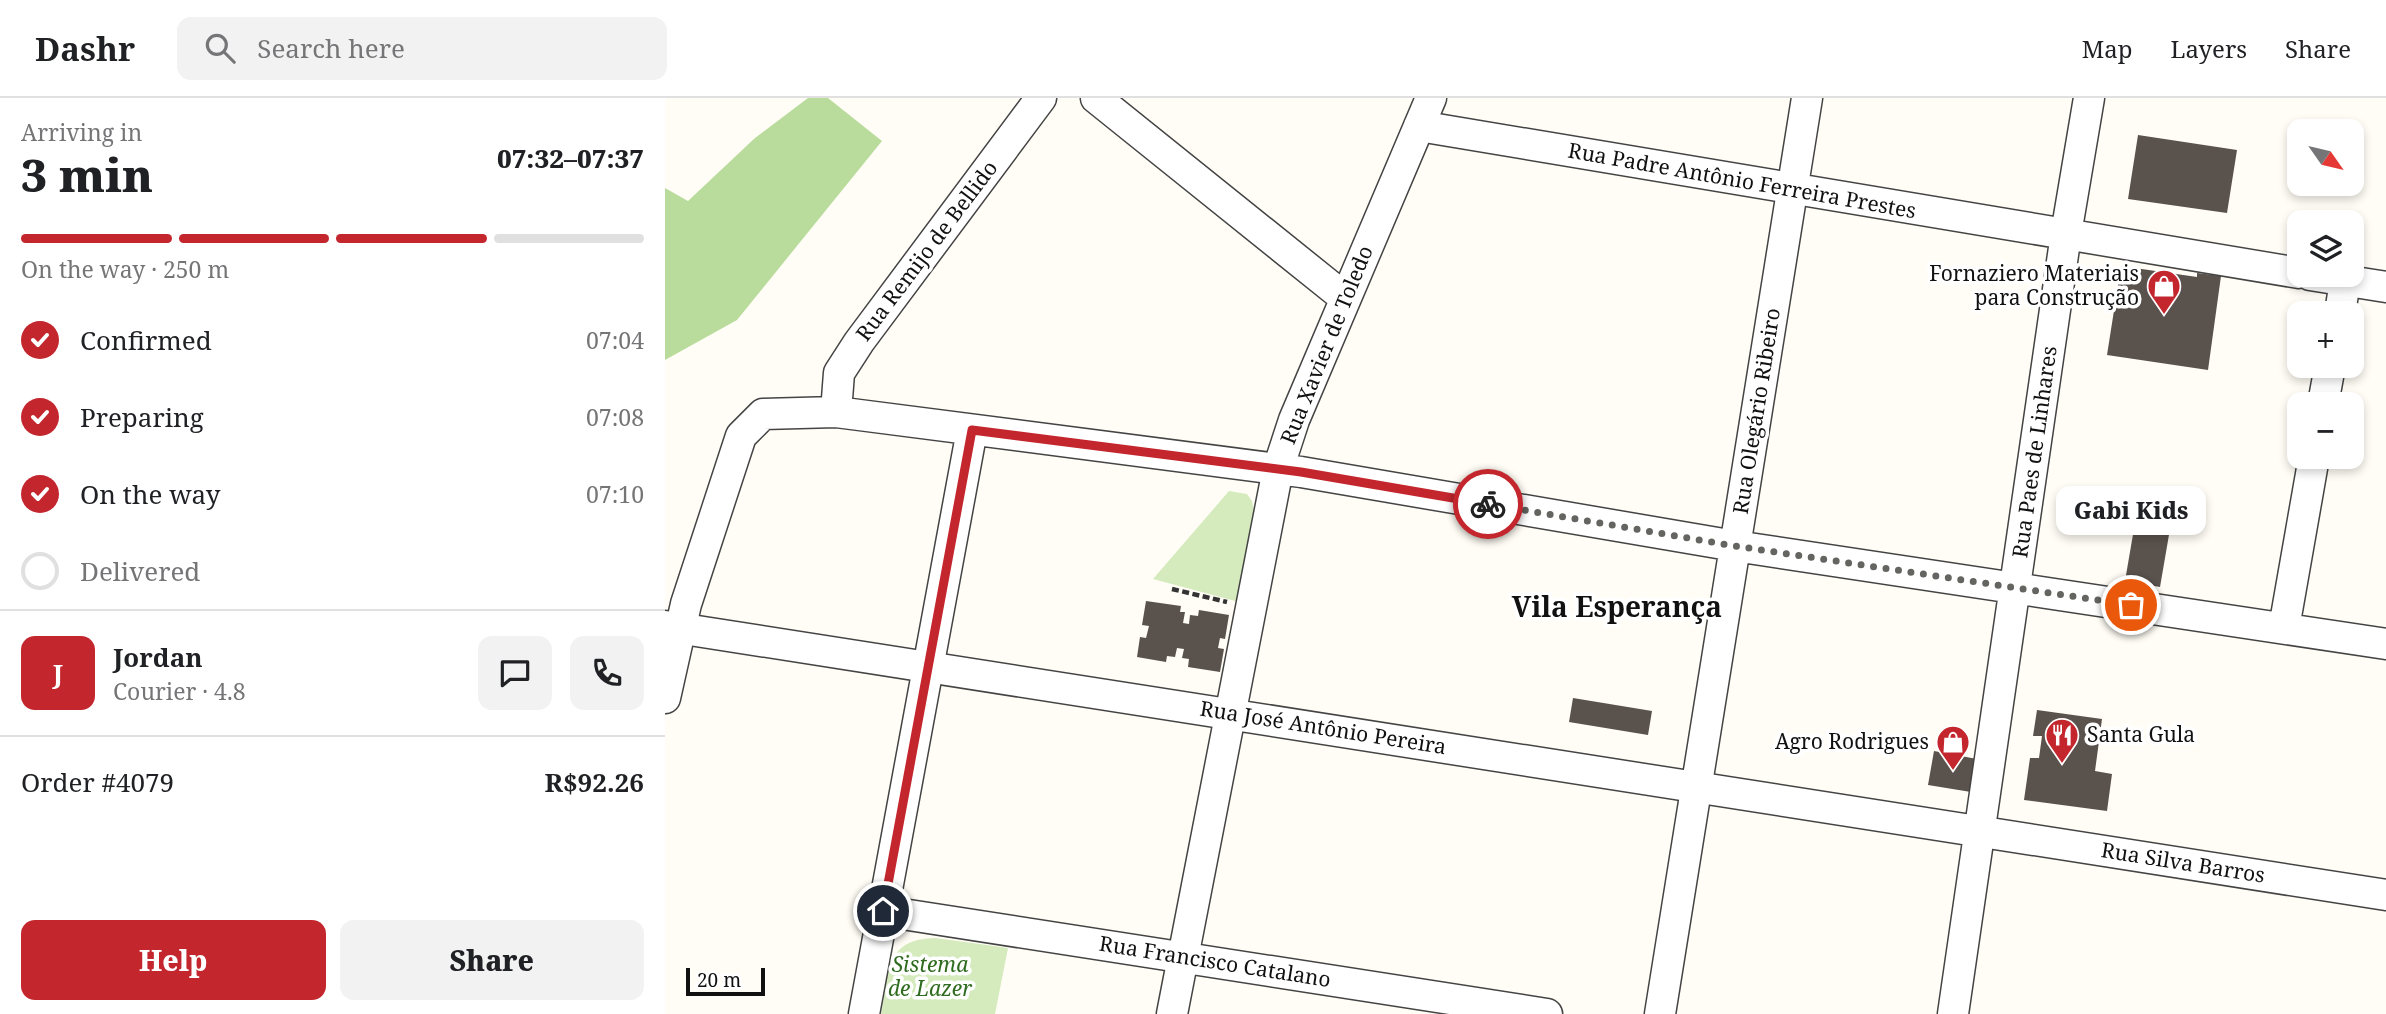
<!DOCTYPE html>
<meta charset="utf-8">
<style>
:root{--surface:#fff;--page:#f2f2f2;--text:#202124;--muted:#757577;--line:#e0e0e0;--accent:#c4262e}
body{margin:0;font-family:"Noto Serif",serif;background:var(--page);color:var(--text);height:100vh;display:flex;flex-direction:column;font-size:26px;white-space:nowrap}
*{box-sizing:border-box;margin:0}
p{font-size:23px;color:var(--muted)}
.icon{flex:none;width:38px;height:38px;fill:none;stroke:currentColor;stroke-width:2;stroke-linecap:round;stroke-linejoin:round}
.map{position:relative;flex:1;overflow:hidden}
.details{display:flex;flex-direction:column;background:var(--surface);width:665px}
.details>*{flex:none}
.needle{width:46px;rotate:124deg}
.fabs{position:absolute;left:1622px;top:21px;display:grid;gap:14px}
.fabs a{display:grid;place-items:center;width:77px;height:77px;border-radius:14px;background:var(--surface);box-shadow:0 4px 10px #0003;font-size:35px}
.scale{position:absolute;left:21px;bottom:18px;width:79px;box-sizing:border-box;padding-left:7px;border:4px solid #111;border-top:0;font-size:19px;line-height:24px;white-space:nowrap;color:#111;-webkit-text-stroke:5px #fff;paint-order:stroke}
.pin{position:absolute;display:grid;place-items:center;width:60px;height:60px;color:#fff;margin:-30px;border:4px solid #fff;border-radius:50%;box-shadow:0 2px 7px #0007}
.courier{position:absolute;display:grid;place-items:center;width:70px;height:70px;margin:-35px;border:5px solid #c4262e;border-radius:50%;background:#fff;color:#222;box-shadow:0 2px 9px #0007}
.bubble{position:absolute;height:49px;border-radius:14px;background:var(--surface);box-shadow:0 4px 10px #0003;font-size:23px;font-weight:800;line-height:49px;text-align:center}
.summary em{font-style:normal;font-weight:800}
.summary div{display:flex;flex-direction:column-reverse}
.summary{display:flex;align-items:center;justify-content:space-between;height:119px;padding:0 21px}
h1{font-size:46px;font-weight:800;line-height:52px}
.bar{display:grid;grid-template-columns:repeat(4,1fr);gap:10px 7px;align-content:center;height:84px;padding:0 21px}
.bar i{height:9px;border-radius:5px;background:var(--line)}
.bar .current{background:var(--accent)}
.bar p{grid-column:span 4}
.line{display:flex;align-items:center;gap:18px;padding:0 21px;border-top:2px solid var(--line)}
.line div{flex:1}
.round{display:grid;place-items:center;flex:none;width:74px;height:74px;border-radius:14px;background:var(--page)}
ol{padding:0 21px;list-style:none}
li{display:flex;align-items:center;gap:21px;height:77px}
li p{margin-inline-start:auto}
li .icon{padding:7px;border-radius:50%;background:var(--accent);color:#fff;stroke-width:4}
li:last-child{color:var(--muted)}
li i{width:38px;height:38px;border:4px solid var(--line);border-radius:50%}
.primary-button{display:flex;gap:14px;margin-top:auto;padding:14px 21px}
.primary-button a{flex:1;height:80px;border-radius:14px;background:var(--accent);color:#fff;font-size:28px;font-weight:800;line-height:80px;text-align:center}
.primary-button a+a{background:var(--page);color:var(--text)}
header{display:flex;align-items:center;gap:42px;box-sizing:border-box;height:98px;padding:0 35px;background:var(--surface);border-bottom:2px solid var(--line)}
header strong{font-size:33px}
nav{display:flex;gap:38px;margin-inline-start:auto;font-size:24px}
.search{width:490px;height:63px;background:var(--page);display:flex;align-items:center;gap:18px;box-sizing:border-box;padding:0 24px;border-radius:14px;color:var(--muted);font-size:26px}
main{display:flex;flex:1;min-height:0}
.map>svg:first-child{display:block}
</style>
<header>
<strong>Dashr</strong>
<div class="search"><svg class="icon" aria-label="search" viewBox="0 0 24 24"><circle cx="10" cy="10" r="6"/><path d="M15 15l6 6"/></svg>Search here</div>
<nav><a>Map</a><a>Layers</a><a>Share</a></nav>
</header>
<main>
<section class="details">
<div class="summary"><div><h1>3 min</h1><p>Arriving in</p></div><em>07:32–07:37</em></div>
<div class="bar"><i class="current"></i><i class="current"></i><i class="current"></i><i></i><p>On the way · 250 m</p></div>
<ol>
<li><svg class="icon" aria-label="check" viewBox="0 0 24 24"><path d="M5 12l5 5 9-10"/></svg>Confirmed<p>07:04</p></li>
<li><svg class="icon" aria-label="check" viewBox="0 0 24 24"><path d="M5 12l5 5 9-10"/></svg>Preparing<p>07:08</p></li>
<li><svg class="icon" aria-label="check" viewBox="0 0 24 24"><path d="M5 12l5 5 9-10"/></svg>On the way<p>07:10</p></li>
<li><i></i>Delivered</li>
</ol>
<div class="line" style="height:126px"><b class="round" style="background:var(--accent);color:#fff">J</b><div><b>Jordan</b><p>Courier · 4.8</p></div><a class="round"><svg class="icon" aria-label="chat" viewBox="0 0 24 24"><path d="M4 5h16v11H9l-5 4z"/></svg></a><a class="round"><svg class="icon" aria-label="phone" viewBox="0 0 24 24"><path d="M5 4h4l2 5-3 2q2 4 5 5l2-3 5 2v4C11 20 4 13 5 4z"/></svg></a></div>
<div class="line" style="height:91px"><div>Order #4079</div><b>R$92.26</b></div>
<div class="primary-button"><a>Help</a><a>Share</a></div>
</section>
<div class="map">
<svg width="1721" height="916" viewBox="0 0 1721 916">
<rect width="100%" height="100%" fill="#fffdf5"/>
<path fill="#d5ebbd" d="M564 393 582 396 587 403 590 417 574 504 488 481Z
M271 840 343 850 330 916H216C225 875 218 841 271 840Z"/>
<path fill="#b9dc9c" d="M143 0H163L217 43 72 222 0 262V90L23 103 90 40Z"/>
<path fill="#5a524d" d="M1473 37 1572 52 1562 115 1463 101Z
M1456 168 1532 179V175L1556 178 1543 272 1442 257Z
M1471 419 1506 425 1495 489 1460 483Z
M481 503 516 508 515 514H520L518 525 524 526 525 517 533 518 534 512 564 517 560 541 555 540 553 550 559 551 555 574 523 569 524 561 517 560 519 551 512 550 510 559 502 558 501 564 472 559 475 539 481 540 484 528 477 527Z
M908 600 987 613 983 637 904 624Z
M1372 612 1437 621 1430 673 1447 676 1442 713 1359 702 1365 660H1374L1377 638H1368Z
M1269 653 1312 661 1306 694 1263 687Z"/>
<g fill="none" stroke-linecap="round" stroke-linejoin="round">
<defs>
<path id="minor" d="M431 0 680 200
M754 28 1634 175
M1645 177 1721 189
M1675 215 1680 183
M1658 306 1665 268
M171 314 174 275 194 244 376 0
M0 528 1721 797
M1619 530 1649 359
M0 600 21 506 76 338 98 316 171 314 636 374 1070 448 1721 546
M218 813 882 916
M199 916 307 332
M507 916 613 371 629 322 766 0
M995 916 1142 0
M1288 916 1401 136 1424 0"/>
</defs>
<use href="#minor" stroke="#444" stroke-width="33"/>
<path stroke="#333" stroke-width="4.5" stroke-dasharray="7 3.5" stroke-linecap="butt" d="M507 491 562 504"/>
<use href="#minor" stroke="#fff" stroke-width="30"/>
</g>
<g fill="none" stroke-linecap="round" stroke-linejoin="round">
<path stroke="#646461" stroke-width="7" stroke-dasharray="0 12.6" d="M823 406 1070 448 1466 507"/>
<path stroke="#c4262e" stroke-width="9" d="M218 813 307 332 636 374 823 406"/>
</g>
<defs>
<symbol id="shop-pin" viewBox="-11 -11 22 30"><path d="M0 17L-7.5 6A9.5 9.5 0 1 1 7.5 6Z" fill="#c4262e" stroke="#fff"/><path d="M-5-2.5h2.3a2.7 3.5 0 0 1 5.4 0H5L5.5 6h-11ZM-1.5-2.5h3a1.5 2.3 0 0 0-3 0Z" fill="#fff"/></symbol>
<symbol id="restaurant-pin" viewBox="-11 -11 22 30"><path d="M0 17L-7.5 6A9.5 9.5 0 1 1 7.5 6Z" fill="#c4262e" stroke="#fff"/><path d="M-5-6h1v4h1v-4h1v4h1v-4h1v5L-1.5 .5V6h-2V.5L-5-1ZM5-6V6H3V1.5H1.5Q1.5-4 5-6Z" fill="#fff"/></symbol>
</defs>
<g fill-rule="evenodd">
<use href="#shop-pin" x="1480" y="169" width="38" height="52"/>
<use href="#restaurant-pin" x="1378" y="618" width="38" height="52"/>
<use href="#shop-pin" x="1269" y="625" width="38" height="52"/>
</g>
<g text-anchor="middle" stroke-width="7" stroke-linejoin="round" paint-order="stroke">
<g font-size="21" fill="#111" stroke="#fff">
<text transform="translate(1077 83) rotate(10)" y="7">Rua Padre Antônio Ferreira Prestes</text>
<text transform="translate(262 153) rotate(-53)" y="7">Rua Remijo de Bellido</text>
<text transform="translate(662 247) rotate(-68)" y="7">Rua Xavier de Toledo</text>
<text transform="translate(1092 313) rotate(-81)" y="7">Rua Olegário Ribeiro</text>
<text transform="translate(1370 354) rotate(-82)" y="7">Rua Paes de Linhares</text>
<text transform="translate(658 630) rotate(9)" y="7">Rua José Antônio Pereira</text>
<text transform="translate(1518 765) rotate(9)" y="7">Rua Silva Barros</text>
<text transform="translate(550 864) rotate(9)" y="7">Rua Francisco Catalano</text>
</g>
<g font-size="21" fill="#111" stroke="#fff" text-anchor="end">
<text x="1474" y="183">Fornaziero Materiais<tspan x="1474" dy="24">para Construção</tspan></text>
<text x="1422" y="644" text-anchor="start">Santa Gula</text>
<text x="1264" y="651">Agro Rodrigues</text>
</g>
<g font-size="21" font-style="italic" fill="#2f6b1f" stroke="#fff">
<text x="265" y="874">Sistema<tspan x="265" dy="24">de Lazer</tspan></text>
</g>
<g font-size="28" font-weight="bold" fill="#111" stroke="#fff">
<text x="952" y="519">Vila Esperança</text>
</g>
</g>
</svg>
<div class="fabs">
<a><svg class="needle" viewBox="-14 -14 28 28"><path d="M0-13l5 13h-10z" fill="#e53935"/><path d="M0 13l5-13h-10z" fill="#757577"/></svg></a>
<a><svg class="icon" aria-label="layers" viewBox="0 0 24 24"><path d="M12 4l9 5-9 5-9-5zM3 14l9 5 9-5"/></svg></a>
<a>+</a>
<a>−</a>
</div>
<div class="scale">20 m</div>
<div class="pin" style="left:1466px;top:507px;background:#ea580c"><svg class="icon" aria-label="bag" viewBox="0 0 24 24"><path d="M5 8h14l-1 12H6zM9 8a3 3 0 0 1 6 0"/></svg></div>
<div class="pin" style="left:218px;top:813px;background:#1f2937"><svg class="icon" aria-label="home" viewBox="0 0 24 24"><path d="M3 11l9-7 9 7M6 9v11h12V9"/></svg></div>
<div class="courier" style="left:823px;top:406px"><svg class="icon" aria-label="bike" viewBox="0 0 24 24"><circle cx="6" cy="16" r="4"/><circle cx="18" cy="16" r="4"/><path d="M6 16l4-8h5l3 8M10 8l3 8H6M13 5h3"/></svg></div>
<div class="bubble" style="left:1391px;top:388px;width:150px">Gabi Kids</div>
</div>
</main>
